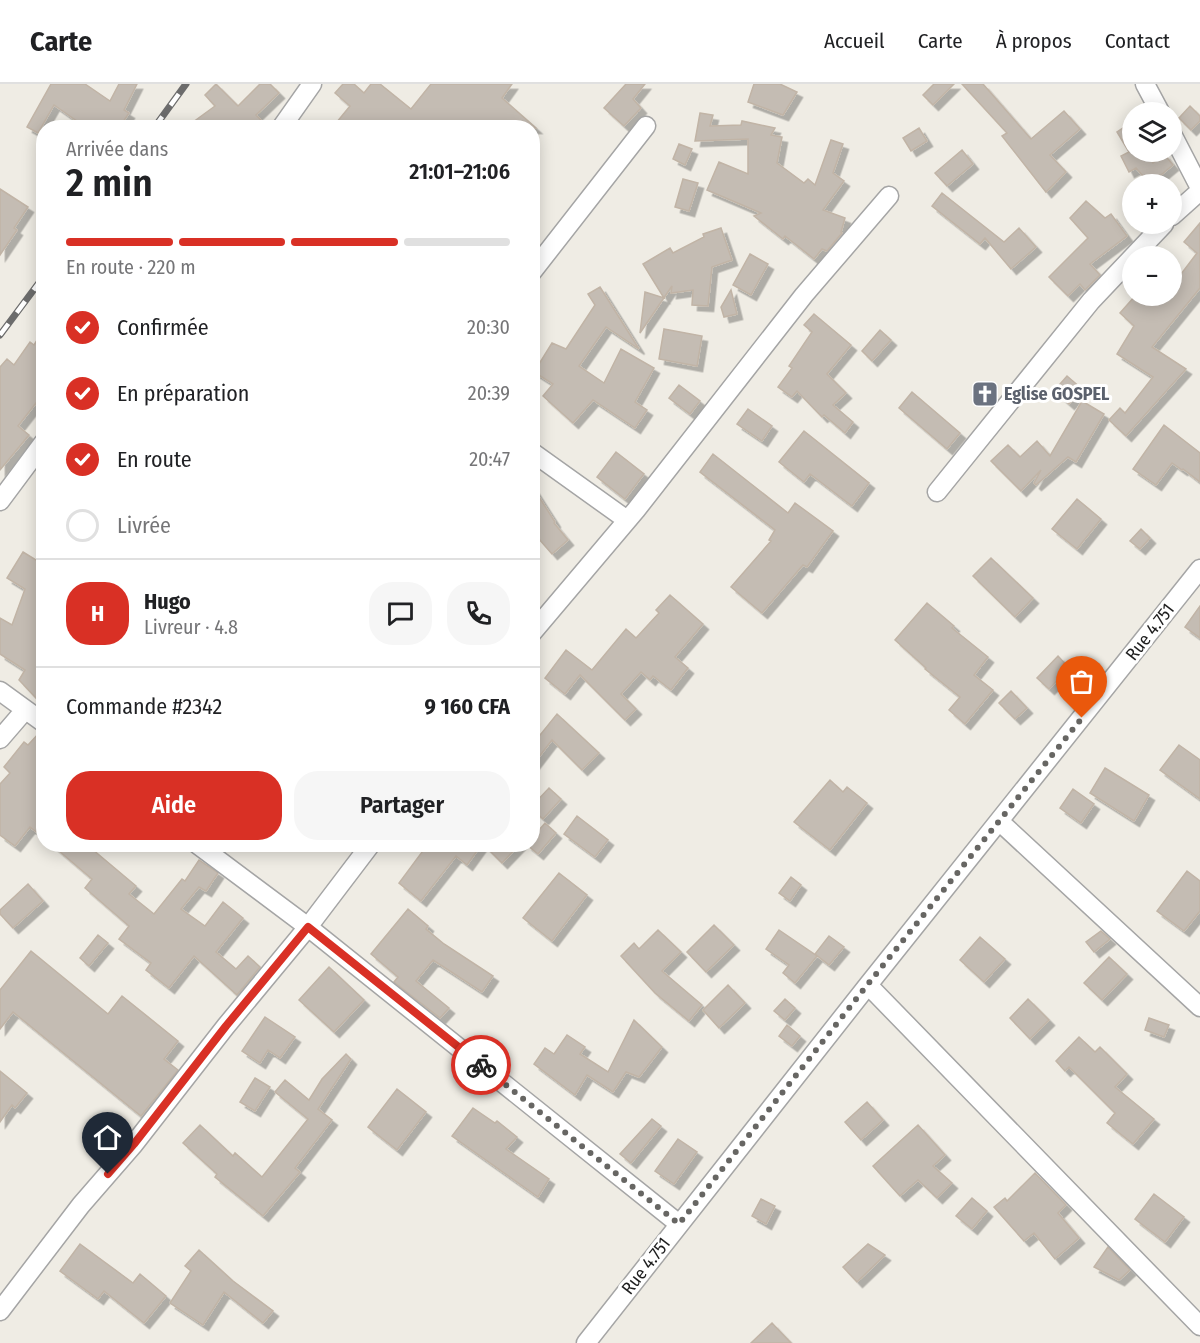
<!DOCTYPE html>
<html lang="fr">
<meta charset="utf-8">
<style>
:root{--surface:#fff;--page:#f6f6f6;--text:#202124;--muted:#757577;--line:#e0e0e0;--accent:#d93025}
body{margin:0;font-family:"Fira Sans Condensed",sans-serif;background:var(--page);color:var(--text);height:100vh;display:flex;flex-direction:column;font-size:22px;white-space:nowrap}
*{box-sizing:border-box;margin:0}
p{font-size:20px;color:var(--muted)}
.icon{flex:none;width:33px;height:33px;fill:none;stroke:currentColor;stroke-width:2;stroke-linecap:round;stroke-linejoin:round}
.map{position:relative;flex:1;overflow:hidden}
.details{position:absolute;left:36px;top:36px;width:504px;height:732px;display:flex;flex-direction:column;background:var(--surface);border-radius:24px;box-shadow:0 3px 15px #0003}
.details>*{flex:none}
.tools{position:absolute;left:1122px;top:18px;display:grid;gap:12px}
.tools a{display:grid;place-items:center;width:60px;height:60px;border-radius:50%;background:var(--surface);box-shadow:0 3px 15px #0003;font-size:30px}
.pin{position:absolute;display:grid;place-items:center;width:51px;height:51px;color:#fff;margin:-62px -26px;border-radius:50% 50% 50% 0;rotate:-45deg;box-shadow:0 0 6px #0007}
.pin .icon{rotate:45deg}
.courier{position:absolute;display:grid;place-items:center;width:60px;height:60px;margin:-30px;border:4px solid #d93025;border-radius:50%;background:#fff;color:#222;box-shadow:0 2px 8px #0007}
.overview em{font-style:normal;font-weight:600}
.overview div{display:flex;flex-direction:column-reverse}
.overview{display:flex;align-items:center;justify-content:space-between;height:102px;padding:0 30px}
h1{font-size:39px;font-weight:600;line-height:45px}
.bar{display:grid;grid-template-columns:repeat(4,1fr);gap:9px 6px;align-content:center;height:72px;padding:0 30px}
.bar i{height:8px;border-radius:4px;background:var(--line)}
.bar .selected{background:var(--accent)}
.bar p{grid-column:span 4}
.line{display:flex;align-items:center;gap:15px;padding:0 30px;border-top:2px solid var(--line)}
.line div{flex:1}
.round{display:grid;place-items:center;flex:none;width:63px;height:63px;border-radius:24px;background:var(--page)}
ol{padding:0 30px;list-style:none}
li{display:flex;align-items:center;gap:18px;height:66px}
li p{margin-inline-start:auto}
li .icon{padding:6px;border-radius:50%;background:var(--accent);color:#fff;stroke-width:4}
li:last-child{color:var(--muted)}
li i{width:33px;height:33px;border:3px solid var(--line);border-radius:50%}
.action{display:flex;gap:12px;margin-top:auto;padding:12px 30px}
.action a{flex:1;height:69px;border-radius:24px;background:var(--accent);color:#fff;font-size:24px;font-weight:600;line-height:69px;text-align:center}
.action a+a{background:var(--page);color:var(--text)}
header{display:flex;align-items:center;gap:36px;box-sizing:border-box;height:84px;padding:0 30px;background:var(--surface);border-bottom:2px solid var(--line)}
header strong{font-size:28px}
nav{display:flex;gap:33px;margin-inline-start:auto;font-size:21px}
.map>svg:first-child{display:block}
</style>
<header>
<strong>Carte</strong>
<nav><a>Accueil</a><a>Carte</a><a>À propos</a><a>Contact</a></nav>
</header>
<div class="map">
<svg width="1200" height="1259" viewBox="0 0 1200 1259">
<defs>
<filter id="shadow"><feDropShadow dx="5.5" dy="5.5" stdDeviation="0" flood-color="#0004"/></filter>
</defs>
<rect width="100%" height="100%" fill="#efece4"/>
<path fill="#c4bcb3" stroke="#c1b4a6" stroke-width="1.5" filter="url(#shadow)" d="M51 0H85L110 17 119 0H137L124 26 129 29 119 44H87L54 21 38 49 27 43Z
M216 0 238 22 260 0H270L279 9 256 31 269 44H185L215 22 205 11Z
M343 0H354L364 9 371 0H380L411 25 431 0H512L502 14 536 44H332L350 22 335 9Z
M626 0H645L633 15 641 24 624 42 604 24Z
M754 0H780L797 8 783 31 748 18Z
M934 0H954L933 21 923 11Z
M962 0H983L1031 55 1064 27 1080 45 1050 71 1066 88 1046 108 1002 52 1007 49Z
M1190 22 1200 32V37L1191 46 1179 34Z
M700 29 713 31 710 42 741 41 742 37 775 44 771 51 782 53 777 79 804 99 808 95 815 101 831 56 843 60 833 89 844 97 823 126 845 134 841 148 842 149 827 167 822 165 814 175 785 152 783 155 754 132 761 129 707 106 719 78 748 90V55L695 57Z
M1132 38V68H1146L1153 79 1164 70 1173 81 1150 100 1136 84 1129 88 1121 72 1129 68 1117 48Z
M919 44 927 57 911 67 903 54Z
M679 60 692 65 685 81 673 75Z
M962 66 973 80 947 102 935 89Z
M683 95 698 99 689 127 675 123Z
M0 105 28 123 14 144 17 146 0 171Z
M942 109 1004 158 1019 144 1036 163 1011 185 985 154 980 160 932 122Z
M1086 117 1105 134 1111 130 1127 152 1090 180 1100 191 1085 206 1080 200 1068 212 1049 193 1088 154 1070 134Z
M1200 139V204L1152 263 1186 285 1126 352 1109 336 1120 324 1125 329 1153 293 1117 270 1134 242 1120 229 1135 212H1172V202L1197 169 1184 158Z
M721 144 732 176 712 183 708 222 692 221 693 206 671 209 672 202 640 249 645 208 664 214 643 180 670 164 673 169 704 153 703 150Z
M750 170 768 180 751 211 733 201Z
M600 203 639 265 606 243 579 282 604 299 621 265 654 284 635 318 647 326 635 344 593 316 573 339 543 312 553 300 534 288 552 259 566 265 595 221 588 210Z
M731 206 737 230 724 233 721 223Z
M814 230 851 261 827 290 846 309 833 321 853 338 845 349 824 331 822 333 797 307 792 313 778 303 792 284 789 282 812 248 804 241Z
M44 245V324L36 319 18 342 29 351 0 386V283L7 275 14 281 30 258 34 261Z
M664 245 702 252 697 282 659 275Z
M880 246 891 256 872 277 862 267Z
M1067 292 1082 305 1069 320 1054 307Z
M679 301 700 317 690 330 669 314Z
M912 308 960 349 947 365 899 324Z
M1082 317 1104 330 1076 378 1068 373 1036 401 1034 399 1041 386 1021 407 991 377 1008 361 1020 373 1037 357 1050 372Z
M748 325 772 342 762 357 737 340Z
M1164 341 1200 369V398L1183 385 1182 386 1172 379 1156 401 1133 385Z
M804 347 869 399 852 422 810 390 804 398 779 378Z
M616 368 644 390 625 415 597 393Z
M713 370 788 429 795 419 833 447 807 483 803 481 762 529 731 503 771 457 769 456 775 446 700 388Z
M532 402 555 438 554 439 568 456 552 470 532 447Z
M1077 415 1101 435 1077 465 1052 445Z
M1141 445 1150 454 1140 465 1130 457Z
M23 468 44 481V606L37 615 19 596 25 586 0 570V534L12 541 25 505 7 494Z
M991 474 1033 514 1015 533 973 492Z
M670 511 703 540 675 573 688 584 671 606 653 592 650 596 641 588 621 610 636 625 625 636 580 591 565 610 545 594 566 566 592 586 626 545 636 554 659 529 656 526Z
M927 519 954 542 952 544 988 573 974 591 993 606 965 640 949 626 960 613 925 585 926 584 895 556Z
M1200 522V554L1185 543Z
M1058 572 1069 584 1049 605 1037 594Z
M1011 607 1027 624 1015 635 999 619Z
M557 630 599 669 582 686 552 656 532 682V661Z
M39 649 44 650V754L30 743 15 762 0 751V700L10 689 4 683 24 658 28 661Z
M1179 661 1200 676V715L1160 686Z
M1105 684 1149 711 1134 737 1090 709Z
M830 696 843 708 847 703 867 719 830 766 794 738Z
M549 704 561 715 543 735 532 725V722Z
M1073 705 1094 720 1081 739 1060 724Z
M577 732 608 756 595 773 564 750Z
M545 739 556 749 538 770 527 761 532 760V754Z
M51 760H86L136 802 129 810 154 830 182 795 185 797 199 776 218 789 206 807 199 803 181 825 205 842 223 818 243 834 216 868 236 885 248 872 260 883 237 911 194 872 169 904 146 886 151 879 119 855 129 842 85 804 92 795Z
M428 760H482L467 781 456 772 421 817 399 799Z
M483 760H520L502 779Z
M1187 787 1200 797V827L1184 847 1157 827Z
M559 789 587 811 552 857 523 834Z
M791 793 801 801 790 817 779 809Z
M28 800 43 817 13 844 0 830V826Z
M408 825 428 842 426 845 444 860 493 892 482 908 433 876 416 897 449 924 440 934 394 898 398 893 371 870Z
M714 841 734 861 706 888 687 868Z
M658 846 681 868 662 887 702 921 689 937 655 909 621 872 634 859 639 865Z
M779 846 817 872 795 899 783 889 789 881 766 865Z
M1101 847 1110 855 1094 868 1086 858Z
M98 851 108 859 89 882 80 874Z
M829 852 844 863 829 881 815 870Z
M980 853 1005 875 984 898 960 876Z
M31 867 108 930 122 912 178 957 164 975 178 986 141 1032 13 928 0 945V906Z
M1109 873 1127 890 1102 916 1084 899Z
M329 883 364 916 334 948 299 916Z
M728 901 745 919 719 944 703 926Z
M785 915 795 924 785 936 774 927Z
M1028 915 1049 936 1030 955 1010 934Z
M265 933 295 953 280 974 268 966 260 979 242 967Z
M1149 934 1169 941 1164 953 1145 946Z
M634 936 662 963 639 993 626 988 613 1008 587 991 575 1011 534 980 545 964 554 970 567 951 585 963 580 970 608 988Z
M787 941 800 952 792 962 779 952Z
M1079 953 1095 968 1100 963 1127 990 1115 1003 1154 1035 1133 1060 1107 1039 1115 1029 1069 983 1065 987 1056 977Z
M346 970 351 975 318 1025 332 1036 295 1084 300 1088 263 1132 215 1093 217 1090 183 1059 200 1041 233 1072 235 1069 262 1093 308 1035 275 1008 285 996 309 1016 322 995Z
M0 987 27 1009 15 1024 12 1021 0 1038Z
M255 994 270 1003 255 1027 240 1018Z
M397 1005 426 1028 397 1066 368 1043Z
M867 1018 883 1036 861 1056 845 1038Z
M473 1024 495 1039 497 1037 517 1053 506 1065 549 1095 538 1113 452 1052Z
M652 1035 661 1042 631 1079 620 1070Z
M918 1041 945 1071 933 1082 952 1099 937 1114 918 1096 900 1112 873 1082Z
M678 1055 697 1068 674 1100 655 1087Z
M1035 1089 1066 1121 1058 1129 1079 1154 1055 1175 1034 1149 1024 1157 994 1123 1005 1114 1007 1117Z
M1154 1110 1184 1133 1165 1158 1135 1135Z
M972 1114 987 1127 972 1145 956 1132Z
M761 1115 775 1122 766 1140 752 1132Z
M80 1160 133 1199 140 1190 166 1212 144 1239 104 1207 98 1215 60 1187Z
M868 1160 885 1171 857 1198 843 1183Z
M1108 1163 1130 1186 1119 1196 1094 1183Z
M199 1166 233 1197 273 1227 263 1239 224 1208 203 1241 170 1219 191 1187 185 1182Z
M772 1239 791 1259H751Z"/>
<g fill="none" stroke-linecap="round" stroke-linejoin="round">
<defs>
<path id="minor" d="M1145 0 1160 28
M281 44 312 0
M1172 50 1200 104
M1172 132 1200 107
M532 188 646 42
M532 368 627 436
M937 408 1091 217 1164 140
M0 417 44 358
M532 549 636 426 804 211 889 112
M0 607 44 639
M0 655 25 626
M999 737 1200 923
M197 760 308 843 679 1140
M868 901 1200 1242
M0 1227 81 1121 134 1060 226 942 308 843 371 760
M586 1259 868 901 1200 485"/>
</defs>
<use href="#minor" stroke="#a5a5a5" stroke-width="21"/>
<use href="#minor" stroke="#fff" stroke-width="18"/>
<defs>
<path id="rail" d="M154 44 186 0
M0 251 44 192"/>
</defs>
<use href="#rail" stroke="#6c6c6c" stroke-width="7"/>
<use href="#rail" stroke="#fff" stroke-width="4.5" stroke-dasharray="14" stroke-linecap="butt"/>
</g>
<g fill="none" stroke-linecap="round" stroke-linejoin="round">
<path stroke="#676663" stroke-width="6" stroke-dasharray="0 10.8" d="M481 981 679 1140 868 900 1082 634"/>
<path stroke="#d93025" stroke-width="8" d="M108 1090 134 1060 226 942 308 843 481 981"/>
</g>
<defs>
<symbol id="church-square" viewBox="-11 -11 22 22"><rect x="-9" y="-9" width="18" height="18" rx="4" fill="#6b7280" stroke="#fff"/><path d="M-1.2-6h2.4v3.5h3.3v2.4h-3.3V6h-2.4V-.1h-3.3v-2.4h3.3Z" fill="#fff"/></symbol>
</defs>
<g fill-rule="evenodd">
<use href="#church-square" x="970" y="295" width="30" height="30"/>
</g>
<g text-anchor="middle" stroke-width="6" stroke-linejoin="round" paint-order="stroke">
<g font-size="18" font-weight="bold" fill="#5b616d" stroke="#fff" text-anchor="start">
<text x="1004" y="316">Eglise GOSPEL</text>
</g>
<g font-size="18" fill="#1e1e1e" stroke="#fff">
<text transform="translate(1150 548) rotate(-52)" y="6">Rue 4.751</text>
<text transform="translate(646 1182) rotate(-52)" y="6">Rue 4.751</text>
</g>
</g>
</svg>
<div class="tools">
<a><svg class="icon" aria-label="layers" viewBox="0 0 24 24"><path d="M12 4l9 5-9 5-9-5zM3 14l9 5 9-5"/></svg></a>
<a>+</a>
<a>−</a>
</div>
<div class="pin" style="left:1082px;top:634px;background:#ea580c"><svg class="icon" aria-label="bag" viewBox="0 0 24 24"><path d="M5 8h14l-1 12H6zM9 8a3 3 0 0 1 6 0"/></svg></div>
<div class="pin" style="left:108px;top:1090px;background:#1f2937"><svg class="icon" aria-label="home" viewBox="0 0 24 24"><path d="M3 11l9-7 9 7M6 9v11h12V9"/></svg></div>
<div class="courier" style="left:481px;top:981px"><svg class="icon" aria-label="bike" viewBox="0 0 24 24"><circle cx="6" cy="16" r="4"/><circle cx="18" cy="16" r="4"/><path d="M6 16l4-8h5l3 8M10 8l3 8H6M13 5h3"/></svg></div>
<section class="details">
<div class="overview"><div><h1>2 min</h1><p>Arrivée dans</p></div><em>21:01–21:06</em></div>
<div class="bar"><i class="selected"></i><i class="selected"></i><i class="selected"></i><i></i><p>En route · 220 m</p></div>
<ol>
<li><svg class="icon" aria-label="check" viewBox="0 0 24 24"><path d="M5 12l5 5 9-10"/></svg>Confirmée<p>20:30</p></li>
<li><svg class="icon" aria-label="check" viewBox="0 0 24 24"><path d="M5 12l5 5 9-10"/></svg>En préparation<p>20:39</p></li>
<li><svg class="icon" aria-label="check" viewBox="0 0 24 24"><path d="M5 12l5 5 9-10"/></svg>En route<p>20:47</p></li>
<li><i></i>Livrée</li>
</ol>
<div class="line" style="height:108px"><b class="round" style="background:var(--accent);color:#fff">H</b><div><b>Hugo</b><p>Livreur · 4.8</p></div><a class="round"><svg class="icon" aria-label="chat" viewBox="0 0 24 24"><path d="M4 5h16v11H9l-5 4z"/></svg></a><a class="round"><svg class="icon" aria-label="phone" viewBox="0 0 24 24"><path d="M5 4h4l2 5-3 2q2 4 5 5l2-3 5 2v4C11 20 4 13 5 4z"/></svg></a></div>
<div class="line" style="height:78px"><div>Commande #2342</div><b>9 160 CFA</b></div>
<div class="action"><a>Aide</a><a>Partager</a></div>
</section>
</div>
